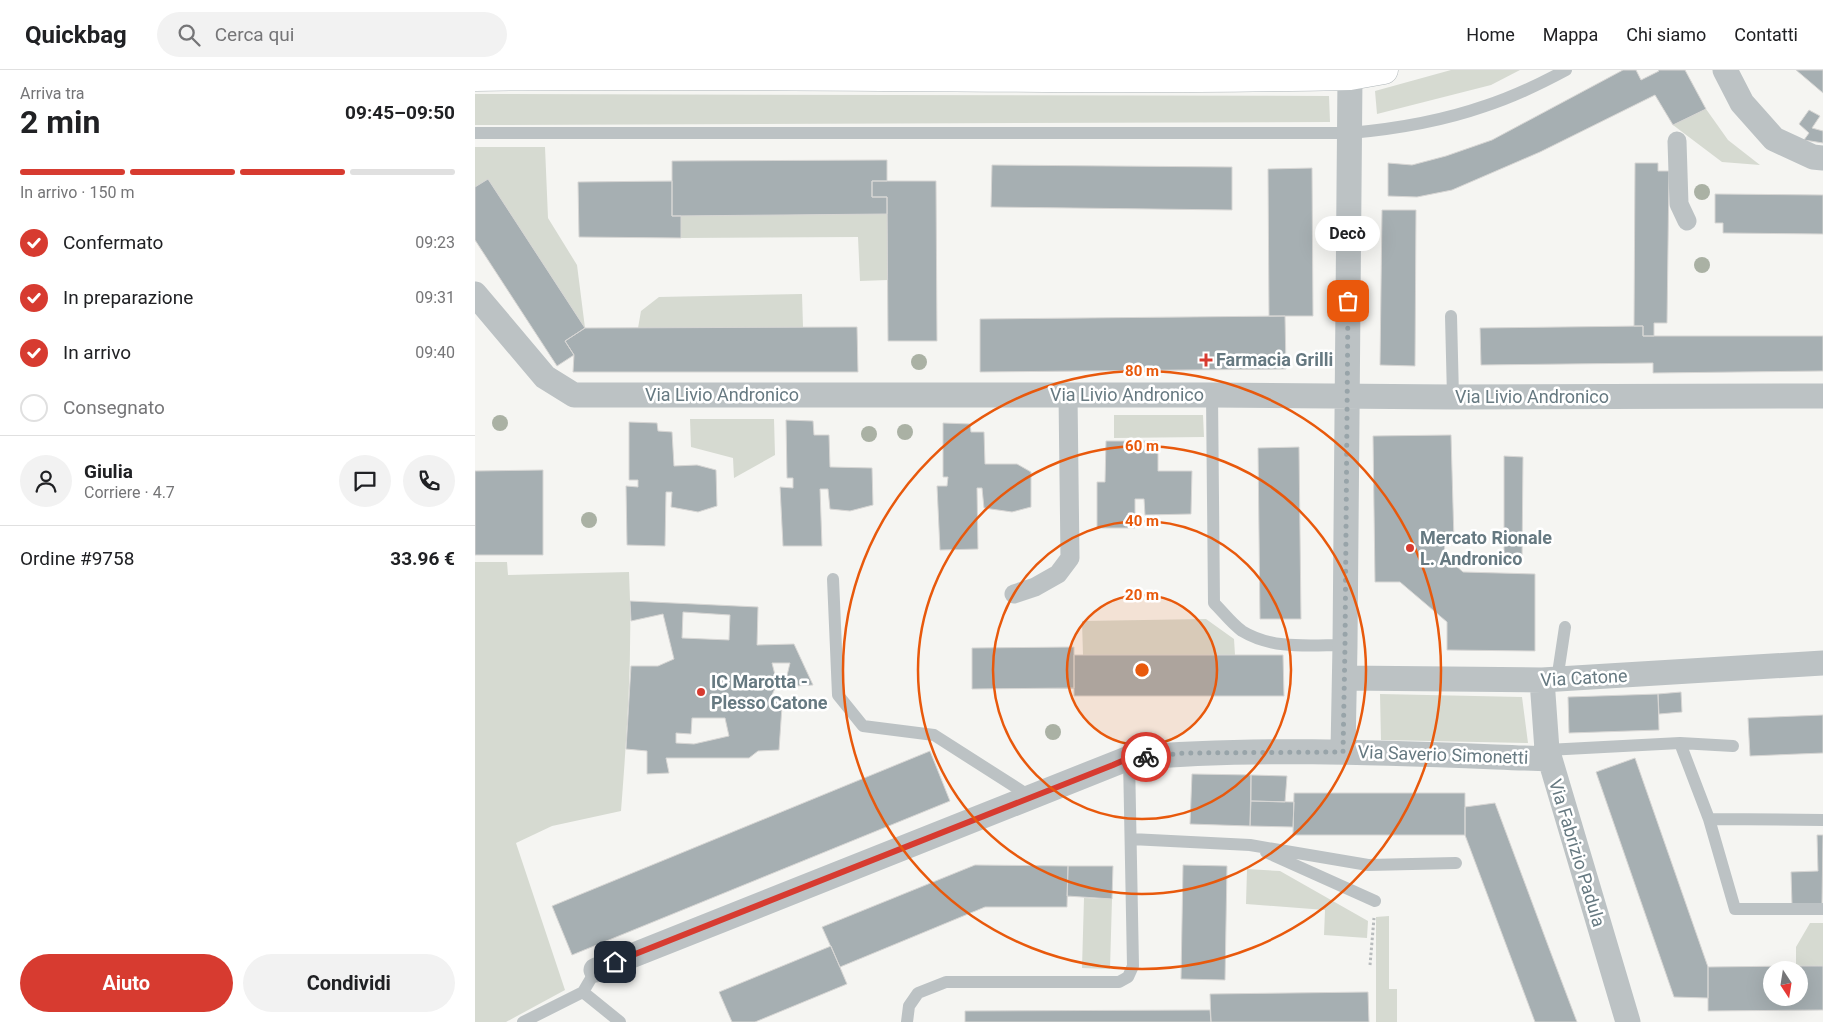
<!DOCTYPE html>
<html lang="it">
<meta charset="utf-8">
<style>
:root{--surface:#fff;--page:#f2f2f2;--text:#202124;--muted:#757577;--line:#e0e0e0;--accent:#d73b30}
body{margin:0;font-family:Roboto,sans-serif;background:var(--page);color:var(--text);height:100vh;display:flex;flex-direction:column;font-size:19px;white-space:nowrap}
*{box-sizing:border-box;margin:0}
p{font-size:16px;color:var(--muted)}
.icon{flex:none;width:28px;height:28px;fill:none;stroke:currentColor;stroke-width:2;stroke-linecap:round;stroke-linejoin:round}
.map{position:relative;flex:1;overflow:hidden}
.sheet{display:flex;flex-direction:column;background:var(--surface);width:475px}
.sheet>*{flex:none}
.needle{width:32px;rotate:168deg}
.tools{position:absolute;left:1288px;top:891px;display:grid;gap:10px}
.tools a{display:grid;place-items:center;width:45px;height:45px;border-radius:50%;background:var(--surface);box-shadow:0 5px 20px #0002;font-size:25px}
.pin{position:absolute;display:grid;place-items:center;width:42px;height:42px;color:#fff;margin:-21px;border-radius:10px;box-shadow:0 2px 8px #0006}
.courier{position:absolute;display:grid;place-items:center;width:50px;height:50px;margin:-25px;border:4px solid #d73b30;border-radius:50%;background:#fff;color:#222;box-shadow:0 1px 6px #0007}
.bubble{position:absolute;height:35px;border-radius:18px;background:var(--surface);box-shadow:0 5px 20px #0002;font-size:16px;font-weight:700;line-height:35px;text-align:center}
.headline em{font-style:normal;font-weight:700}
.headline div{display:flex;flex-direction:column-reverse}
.headline{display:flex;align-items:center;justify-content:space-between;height:85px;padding:0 20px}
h1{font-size:32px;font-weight:700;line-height:38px}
.bar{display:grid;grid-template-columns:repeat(4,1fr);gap:8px 5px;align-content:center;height:60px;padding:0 20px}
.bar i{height:6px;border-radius:4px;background:var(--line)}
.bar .on{background:var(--accent)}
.bar p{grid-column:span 4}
.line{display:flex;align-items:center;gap:12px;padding:0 20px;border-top:1px solid var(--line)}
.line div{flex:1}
.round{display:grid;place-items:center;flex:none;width:52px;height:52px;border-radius:26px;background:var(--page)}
ol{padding:0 20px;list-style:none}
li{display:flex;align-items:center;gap:15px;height:55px}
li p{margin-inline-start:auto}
li .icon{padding:5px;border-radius:50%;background:var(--accent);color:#fff;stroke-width:4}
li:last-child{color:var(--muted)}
li i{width:28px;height:28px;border:2px solid var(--line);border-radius:50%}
.cta{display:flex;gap:10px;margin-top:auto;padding:10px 20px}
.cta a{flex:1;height:58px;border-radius:30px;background:var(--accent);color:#fff;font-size:20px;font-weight:700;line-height:58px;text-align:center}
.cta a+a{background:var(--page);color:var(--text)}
header{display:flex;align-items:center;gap:30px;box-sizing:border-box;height:70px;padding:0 25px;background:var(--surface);border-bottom:1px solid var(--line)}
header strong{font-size:24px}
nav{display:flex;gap:28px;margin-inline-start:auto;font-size:18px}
.search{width:350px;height:45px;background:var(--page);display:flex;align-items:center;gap:12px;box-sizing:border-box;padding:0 18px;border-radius:28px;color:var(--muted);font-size:19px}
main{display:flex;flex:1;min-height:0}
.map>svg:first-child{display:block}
</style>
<header>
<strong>Quickbag</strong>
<div class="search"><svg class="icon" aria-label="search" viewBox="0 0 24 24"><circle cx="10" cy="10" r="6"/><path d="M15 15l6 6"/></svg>Cerca qui</div>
<nav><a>Home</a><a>Mappa</a><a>Chi siamo</a><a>Contatti</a></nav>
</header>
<main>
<section class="sheet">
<div class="headline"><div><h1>2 min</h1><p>Arriva tra</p></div><em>09:45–09:50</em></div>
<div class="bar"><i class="on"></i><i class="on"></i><i class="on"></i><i></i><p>In arrivo · 150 m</p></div>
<ol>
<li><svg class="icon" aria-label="check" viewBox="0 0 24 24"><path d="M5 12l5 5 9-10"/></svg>Confermato<p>09:23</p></li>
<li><svg class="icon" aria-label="check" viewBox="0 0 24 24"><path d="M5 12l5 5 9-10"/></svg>In preparazione<p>09:31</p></li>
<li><svg class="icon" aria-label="check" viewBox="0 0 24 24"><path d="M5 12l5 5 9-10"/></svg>In arrivo<p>09:40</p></li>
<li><i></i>Consegnato</li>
</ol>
<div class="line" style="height:90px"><a class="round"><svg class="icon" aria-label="person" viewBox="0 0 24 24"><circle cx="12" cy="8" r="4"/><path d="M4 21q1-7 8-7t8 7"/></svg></a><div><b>Giulia</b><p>Corriere · 4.7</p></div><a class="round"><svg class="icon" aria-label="chat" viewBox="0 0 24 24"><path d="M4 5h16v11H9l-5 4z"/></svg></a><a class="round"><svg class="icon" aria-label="phone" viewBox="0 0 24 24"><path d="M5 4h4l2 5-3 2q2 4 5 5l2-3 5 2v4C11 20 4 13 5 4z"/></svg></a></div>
<div class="line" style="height:65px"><div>Ordine #9758</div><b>33.96 €</b></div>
<div class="cta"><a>Aiuto</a><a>Condividi</a></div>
</section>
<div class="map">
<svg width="1348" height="952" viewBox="0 0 1348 952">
<rect width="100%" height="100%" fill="#f5f5f2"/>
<path fill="#d6dad1" d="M976 0H1045L1016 15 902 44 900 21Z
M0 24 854 26 855 52 0 55Z
M1231 39 1253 70 1285 95 1247 92 1198 55Z
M0 77H70L73 148 102 195 110 258 13 109 0 117Z
M412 144 413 210 385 211 383 167 206 168V146Z
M327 224 328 257 163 258 166 241 184 227Z
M639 345H728L729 367 639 368Z
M215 349H299L300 385 259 408 258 388 216 377Z
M0 492H32L33 505 154 502C158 582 152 662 146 741L77 756 41 773 90 920 31 952H0Z
M731 549 759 569 760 585H608L607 551Z
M905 624 1047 627 1053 673 906 670Z
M772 799 805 801 893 851 892 868 849 865 850 840 771 834Z
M609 828 637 829 635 899 607 898Z
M914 846V919H922V952H901V847Z
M1335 853H1348V896H1321V877Z"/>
<path fill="#a6afb2" stroke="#d7d6d4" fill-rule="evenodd" d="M1148 0H1161L1166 10 1184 1 1183 0H1210L1231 39 1198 55 1180 25 1065 82 977 120 942 127 913 126V93L937 95 971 86 1017 70Z
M1321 0H1348V23Z
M1334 40 1345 46 1337 58 1348 61V73L1329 70 1334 63 1324 54Z
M412 90V111H397V127H412V144L197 146V91Z
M1160 93H1183V101H1194L1192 253H1179V266H1168V256H1159Z
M517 95 757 97V140L516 137Z
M837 98 838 246H794L793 99Z
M13 109 110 258 90 271 99 285 82 296 0 170V117Z
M197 111V146H206V168L104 167 103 112Z
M397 111H461L462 271H413L412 127H397Z
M1240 124 1348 125V164L1248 163V153H1240Z
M907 140H941L940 296 905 295Z
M810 246 811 299 505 302V249Z
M1168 256V266H1348V301L1178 303V293L1006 295 1005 258Z
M382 257 383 302H98L99 285 90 271 110 258Z
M311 350 338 351 339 365H354L355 397 397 398 398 435 375 441 355 439 353 419H345L347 476H308L305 417 318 418V408H312Z
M154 352 182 353 183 361 197 362 199 396 222 395 241 400 242 436 223 442 196 437 197 422H191L190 476 152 475 151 416 163 417V410H154Z
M468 353 495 354 496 362H509L510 394H542L556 402V437L537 442 509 438 507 418H502L503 479 465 480 462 416H472L473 407H468Z
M976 365 979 471 969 470 970 486 988 502 1060 504V581L972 580V552L925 512H900L898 366Z
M631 371H683V401H717L716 444 670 445 669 429H660V458H622V412H630Z
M824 377 826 549H785L783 378Z
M1029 386 1048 387 1047 494 1029 493Z
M68 400V485H0V401Z
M155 531 283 537 282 575 319 574 338 615 320 616 302 614 296 627 307 636 304 680 283 681 274 688H191L194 703 172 704V681L151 679 156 596H183L199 589 188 544 156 551ZM208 542 255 545 254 570 207 568ZM297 593H315L311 610 301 609ZM217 648H250L254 666 219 674 201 673V663L216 664Z
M599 577V618L497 619V578Z
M599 585H808L809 626H599Z
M1206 622 1207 642 1184 644 1183 624Z
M1183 624 1184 660 1094 663 1093 627Z
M1348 645V683L1275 686 1273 648Z
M455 681 475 731 97 885 77 836Z
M1160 688 1233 897V928L1199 927 1121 702Z
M717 704 776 705 775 756 715 754Z
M776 705 812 706 810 732 776 731Z
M819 723H990V765H818Z
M776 731 819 732 818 757 775 756Z
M1020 733 1074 878 1102 952H1060L990 765V737Z
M1342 765H1348L1347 834 1317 835 1316 802 1343 801Z
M500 795 593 796 592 837H510L365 897 347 857Z
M708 795 752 796 750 910 706 909Z
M593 796H638L637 829 592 826Z
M356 876 372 914 280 952H257L244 922Z
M1321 896H1348V940L1233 941V897ZM1296 900H1324V928H1296Z
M893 922 894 952H736L735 924Z
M735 940 736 952H490V941Z"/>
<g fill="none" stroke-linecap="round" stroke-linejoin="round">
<defs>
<path id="secondary" d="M0 7C292 3 584 12 875 6L909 0"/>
</defs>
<use href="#secondary" stroke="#afb6b9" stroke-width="29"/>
<path stroke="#b7bbbc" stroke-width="3" stroke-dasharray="2.5 2.5" stroke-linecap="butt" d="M895 895 899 848"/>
<path stroke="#bcc2c4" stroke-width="12" d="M0 63H875C920 59 967 51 1010 36 1038 27 1065 14 1091 0
M976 246 978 327
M737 325 739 533C748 542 757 554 767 561 798 580 835 575 870 575
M358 509 363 625 388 656 459 665 556 727
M1082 610 1090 557
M1205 673 1234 749 1348 750
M1072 680 1205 673 1258 676
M1234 749 1260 839H1348
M656 769 775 775 893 795 981 793
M791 782 900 831
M108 922 145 952
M48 952 108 922 121 900
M432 952 434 936 443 923 471 912H644L653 907 658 896 654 688"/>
<path stroke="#bcc2c4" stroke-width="19" d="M1202 71 1204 134 1212 151
M539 524 560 517 583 504 595 488 593 325"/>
<path stroke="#bcc2c4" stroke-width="25" d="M1250 0 1267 33 1299 69 1338 87 1348 88
M0 224 70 307 99 325H737L978 327 1348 326
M870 608 1067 610 1348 593
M1067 610 1072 680 1075 689 1153 952
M868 681 870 575 875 6
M121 900 654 688C794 676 935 684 1075 689"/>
<use href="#secondary" stroke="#fff" stroke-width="28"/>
</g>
<g fill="#aab1a4">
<circle cx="1227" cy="122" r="8"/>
<circle cx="1227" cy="195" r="8"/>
<circle cx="444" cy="292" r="8"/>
<circle cx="25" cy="353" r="8"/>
<circle cx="430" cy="362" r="8"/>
<circle cx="394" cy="364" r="8"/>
<circle cx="114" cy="450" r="8"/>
<circle cx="578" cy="662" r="8"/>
</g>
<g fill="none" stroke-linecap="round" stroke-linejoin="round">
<path stroke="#98a4a9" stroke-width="5" stroke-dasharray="0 9" d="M671 687 710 683 868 682 870 575 873 231"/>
<path stroke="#d73b30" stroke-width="6" d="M140 892 638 695 654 688 671 687"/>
</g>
<circle cx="667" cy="600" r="75" fill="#e8590c" fill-opacity=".12"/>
<g fill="none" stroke="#e8590c" stroke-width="2.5">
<circle cx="667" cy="600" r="75"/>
<circle cx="667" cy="600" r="149"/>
<circle cx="667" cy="600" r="224"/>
<circle cx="667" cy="600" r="299"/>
</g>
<g fill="#d73b30" stroke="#fff" stroke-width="2">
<path d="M728.5 282.5h5v5h5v5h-5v5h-5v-5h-5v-5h5z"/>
<circle cx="935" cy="478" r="5"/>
<circle cx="226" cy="622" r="5"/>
</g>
<g text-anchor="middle" stroke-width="5" stroke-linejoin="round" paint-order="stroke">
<g font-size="18" font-weight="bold" fill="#667981" stroke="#fff" text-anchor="start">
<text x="741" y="296">Farmacia Grilli</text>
<text x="945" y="474">Mercato Rionale<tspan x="945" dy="21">L. Andronico</tspan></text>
<text x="236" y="618">IC Marotta -<tspan x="236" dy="21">Plesso Catone</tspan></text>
</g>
<g font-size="18" fill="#667981" stroke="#fff">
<text x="247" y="331">Via Livio Andronico</text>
<text x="652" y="331">Via Livio Andronico</text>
<text x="1057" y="333">Via Livio Andronico</text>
<text transform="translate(1109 608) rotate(-3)" y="6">Via Catone</text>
<text transform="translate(968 685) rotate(2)" y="6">Via Saverio Simonetti</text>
<text transform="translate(1102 783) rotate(73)" y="6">Via Fabrizio Padula</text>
</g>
</g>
<circle cx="667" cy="600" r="8" fill="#e8590c" stroke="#fff" stroke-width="2.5"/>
<g font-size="15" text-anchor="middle" font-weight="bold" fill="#e8590c" stroke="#fff" stroke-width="5" stroke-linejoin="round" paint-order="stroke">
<text x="667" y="306">80 m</text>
<text x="667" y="381">60 m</text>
<text x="667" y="456">40 m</text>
<text x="667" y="530">20 m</text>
</g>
</svg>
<div class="tools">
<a><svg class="needle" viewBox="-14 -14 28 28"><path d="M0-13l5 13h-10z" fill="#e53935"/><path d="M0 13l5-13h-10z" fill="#757577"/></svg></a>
</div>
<div class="pin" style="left:873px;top:231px;background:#ea580c"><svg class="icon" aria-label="bag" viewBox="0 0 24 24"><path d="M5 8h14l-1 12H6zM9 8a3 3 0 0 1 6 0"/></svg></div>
<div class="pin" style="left:140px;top:892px;background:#1f2937"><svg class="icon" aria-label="home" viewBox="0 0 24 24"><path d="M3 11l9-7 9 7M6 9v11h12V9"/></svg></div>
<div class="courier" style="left:671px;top:687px"><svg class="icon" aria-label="bike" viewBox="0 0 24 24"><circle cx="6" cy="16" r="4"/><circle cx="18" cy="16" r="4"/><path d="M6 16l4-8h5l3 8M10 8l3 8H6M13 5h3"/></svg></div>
<div class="bubble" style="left:840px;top:146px;width:65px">Decò</div>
</div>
</main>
